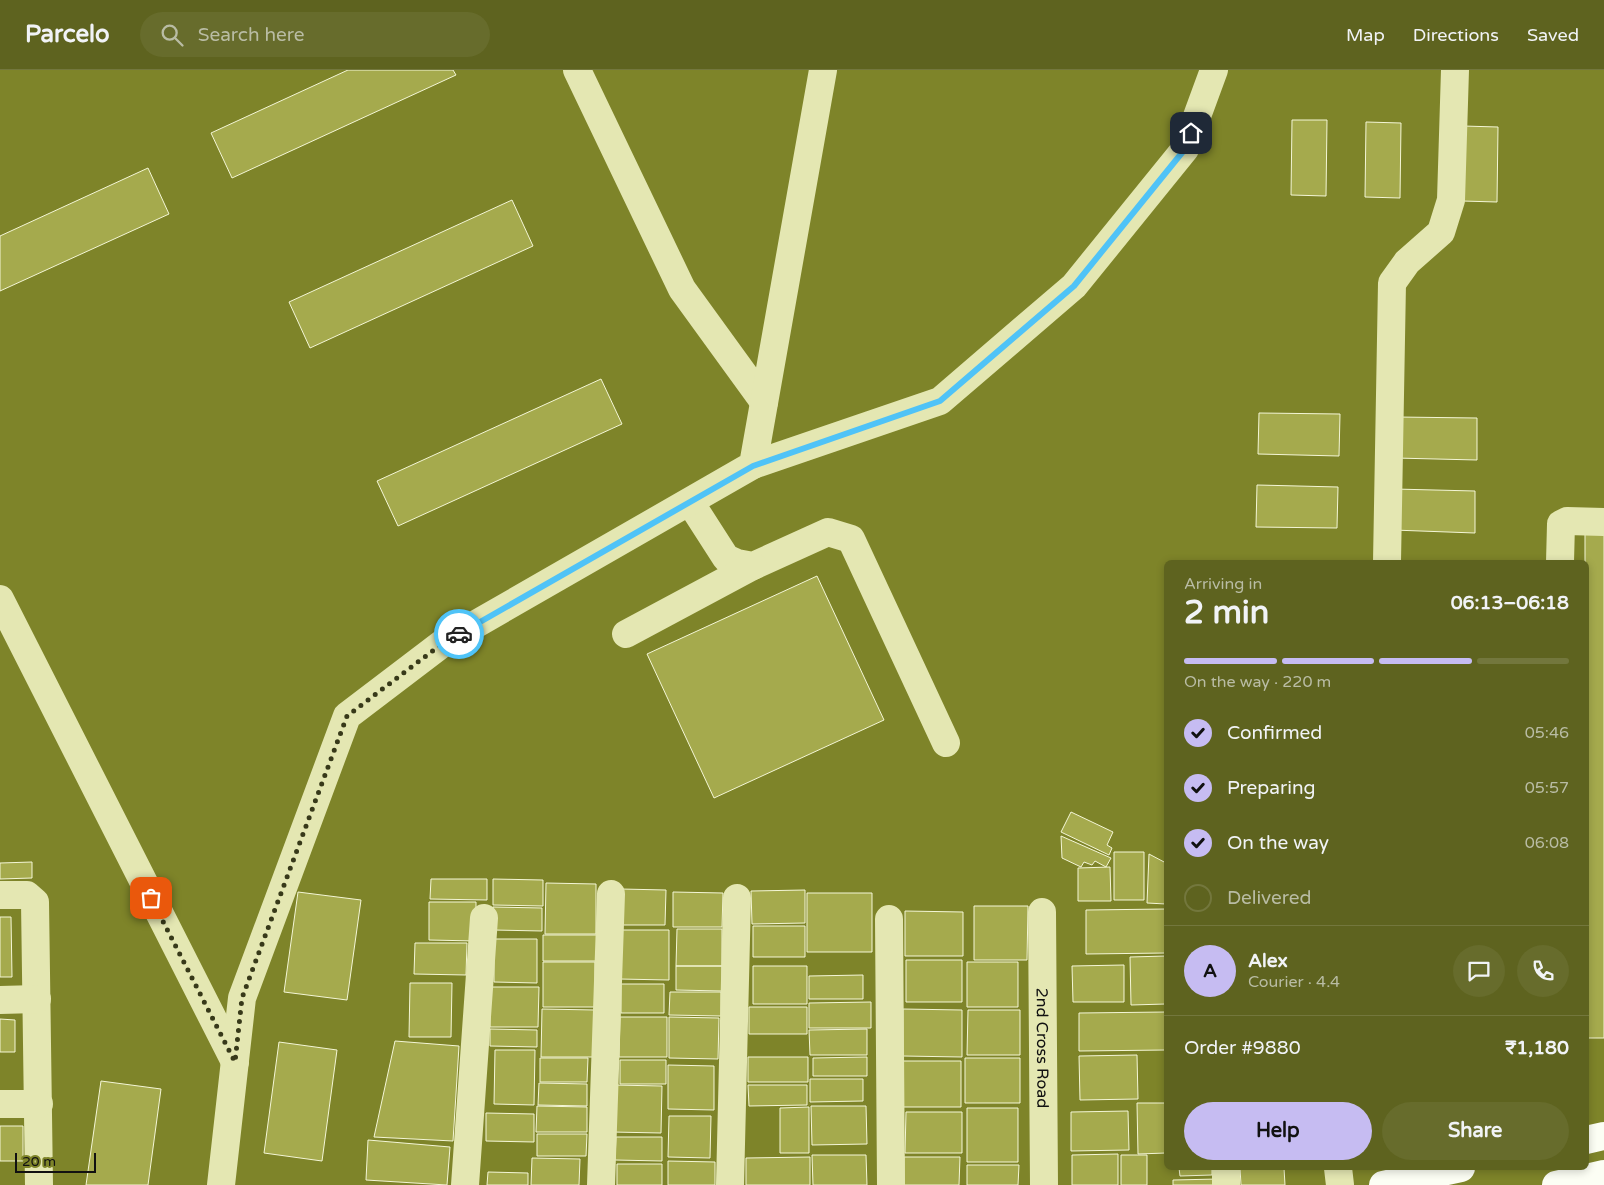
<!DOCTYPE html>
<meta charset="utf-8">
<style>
:root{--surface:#5e631f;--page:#676c2c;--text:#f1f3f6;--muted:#b9bca4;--line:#73773d;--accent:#c6bcf2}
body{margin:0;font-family:"Varela Round",sans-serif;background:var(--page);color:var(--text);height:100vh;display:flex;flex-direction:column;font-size:19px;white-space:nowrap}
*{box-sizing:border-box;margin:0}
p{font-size:16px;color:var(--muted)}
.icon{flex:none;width:28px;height:28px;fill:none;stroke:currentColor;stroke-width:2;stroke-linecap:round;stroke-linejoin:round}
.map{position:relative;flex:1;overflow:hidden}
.side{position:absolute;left:1164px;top:490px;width:425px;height:610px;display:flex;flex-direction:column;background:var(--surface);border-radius:8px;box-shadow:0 2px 8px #0003}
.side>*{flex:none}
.scale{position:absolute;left:15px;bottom:12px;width:81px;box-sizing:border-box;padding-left:5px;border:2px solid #111;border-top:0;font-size:14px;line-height:18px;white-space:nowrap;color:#111;-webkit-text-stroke:4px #7e8429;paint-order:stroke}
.pin{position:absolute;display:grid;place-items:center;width:42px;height:42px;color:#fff;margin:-21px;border-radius:10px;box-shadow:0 2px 8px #0006}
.courier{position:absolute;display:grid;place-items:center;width:50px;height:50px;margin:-25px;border:4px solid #4fc3f7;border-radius:50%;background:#fff;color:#222;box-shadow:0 1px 6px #0007}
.head em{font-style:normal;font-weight:700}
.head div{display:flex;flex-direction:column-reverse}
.head{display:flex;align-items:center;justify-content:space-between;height:85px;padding:0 20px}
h1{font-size:32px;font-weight:700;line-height:38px}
.bar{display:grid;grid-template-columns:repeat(4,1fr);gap:8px 5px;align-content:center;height:60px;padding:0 20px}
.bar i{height:6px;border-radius:4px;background:var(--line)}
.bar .on{background:var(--accent)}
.bar p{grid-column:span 4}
.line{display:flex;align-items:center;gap:12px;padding:0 20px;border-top:1px solid var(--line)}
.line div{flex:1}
.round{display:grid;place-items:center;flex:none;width:52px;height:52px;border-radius:26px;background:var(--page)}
ol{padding:0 20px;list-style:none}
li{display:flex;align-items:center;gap:15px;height:55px}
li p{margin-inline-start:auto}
li .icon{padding:5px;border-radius:50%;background:var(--accent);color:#111;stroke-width:4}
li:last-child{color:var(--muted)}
li i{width:28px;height:28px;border:2px solid var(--line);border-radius:50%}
.action{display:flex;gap:10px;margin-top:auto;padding:10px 20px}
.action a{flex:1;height:58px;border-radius:30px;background:var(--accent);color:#111;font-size:20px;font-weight:700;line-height:58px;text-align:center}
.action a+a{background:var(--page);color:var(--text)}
header{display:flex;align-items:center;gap:30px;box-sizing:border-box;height:70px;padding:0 25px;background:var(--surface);border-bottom:1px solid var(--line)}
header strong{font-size:24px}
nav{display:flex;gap:28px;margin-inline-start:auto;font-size:18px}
.search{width:350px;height:45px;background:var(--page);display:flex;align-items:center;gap:12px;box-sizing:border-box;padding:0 18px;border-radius:28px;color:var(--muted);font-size:19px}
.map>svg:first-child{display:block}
</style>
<header>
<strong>Parcelo</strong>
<div class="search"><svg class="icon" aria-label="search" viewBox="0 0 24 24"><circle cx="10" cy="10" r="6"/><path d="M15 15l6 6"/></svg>Search here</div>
<nav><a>Map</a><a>Directions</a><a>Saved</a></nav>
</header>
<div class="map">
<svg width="1604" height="1115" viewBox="0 0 1604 1115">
<rect width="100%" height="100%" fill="#7e8429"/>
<path fill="#a5aa4d" stroke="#f4f6d6" d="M348 0H453L456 5 232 108 211 63Z
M1292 50H1327L1326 126 1291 125Z
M1366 52 1401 53 1400 128 1365 127Z
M1463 56 1498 57 1497 132 1462 131Z
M148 98 169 144 0 221V166Z
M512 130 533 176 310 278 289 232Z
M601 309 622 354 398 456 377 411Z
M1259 343 1340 344 1339 386 1258 384Z
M1397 347 1477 348V390L1395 388Z
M1257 415 1338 417 1337 458 1256 457Z
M1394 419 1475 421V463L1393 460Z
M1585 463 1604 464V968H1586V492H1585Z
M817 506 884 650 714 728 647 584Z
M1071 742 1113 762 1107 775 1112 778 1109 785 1061 762Z
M1061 766 1111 788 1106 797 1095 791 1092 795 1084 792 1081 797 1062 788Z
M1114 782H1144V830H1114Z
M1149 784 1166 793V834L1147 833Z
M32 792V808L0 809V793Z
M1110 797 1111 831H1078V798Z
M431 809H487V830L430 829Z
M493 809 543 810V836L493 835Z
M546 813 596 814V864H545Z
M621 819 666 820 665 855H620Z
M805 820V853L752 854 751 821Z
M298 822 361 830 347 930 284 922Z
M673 822 723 823 722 857H673Z
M807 823H872V882H807Z
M429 832H476V871L429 870Z
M974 836H1028L1027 890H974Z
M493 837 542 838V861L493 860Z
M1166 839V883L1086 884V840Z
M905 841 963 842V886H905Z
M0 847H11L12 907H0Z
M753 856H805V887H753Z
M677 859H722V896H676Z
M620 860H669V910L619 909Z
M543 865H598V891H543Z
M494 869H537V913L494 912Z
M415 873H467L466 905 414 904Z
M1166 886V934L1131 935 1130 887Z
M906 890H962V932H906Z
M543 892H595V937H543Z
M967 892H1018V937H967Z
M1124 895V932H1073L1072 896Z
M676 896H722V921L676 920Z
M753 896H807V934H753Z
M863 905V929H809V906Z
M410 913H452L451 967H409Z
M621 914H664V943H621Z
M490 917H539L538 957H490Z
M670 922H721V946L669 945Z
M871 932V958H809V933Z
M749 937H807V964H749Z
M542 939 595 940 594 987H541Z
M903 939 962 940V987L903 986Z
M968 940H1020V985H967Z
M1166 942V980L1079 981V943Z
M620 947H667V987H619Z
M669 947 719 948 718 989 669 988Z
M0 949 15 950V982H0Z
M490 959 537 960V977L490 976Z
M867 959V985H810L809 960Z
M395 971 459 976 453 1071 374 1067Z
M279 972 337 980 322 1091 264 1083Z
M495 980H535L534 1035 494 1034Z
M1137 985 1138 1029 1080 1030 1079 986Z
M748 987H808V1012H748Z
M867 987V1006H813V988Z
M540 988H588L587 1012H540Z
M965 988H1020V1033H965Z
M620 990H666V1014H620Z
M903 991H961V1037H903Z
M668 995 714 996V1040L668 1039Z
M810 1009H863V1031L810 1032Z
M101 1011 161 1019 148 1115H86Z
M539 1013 587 1014V1036L538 1035Z
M613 1015 662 1016 661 1063 612 1062Z
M748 1015H807V1035L749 1036Z
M1137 1033H1166V1083L1138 1084Z
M537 1036 587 1037V1062H536Z
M811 1036H866L867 1074 812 1075Z
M809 1037V1083H780V1038Z
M967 1038H1018V1092H967Z
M1128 1041 1129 1080 1071 1081V1042Z
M906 1042H962V1083H905Z
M486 1043 534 1044V1072L486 1071Z
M669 1046H711L710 1088 668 1087Z
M0 1056H23V1091H0Z
M537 1064H587L586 1086H537Z
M616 1067H662V1091L615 1090Z
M368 1070 450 1077 447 1115 366 1110Z
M1118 1084V1115H1072V1085Z
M812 1085H866L867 1115H813Z
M1121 1085H1147V1115H1121Z
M810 1087V1115H746V1088Z
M904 1087H960L959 1115H904Z
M532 1088 580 1089 579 1115H531Z
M668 1091 715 1092V1115H668Z
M617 1094H662V1115H617Z
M967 1095H1019L1018 1115H967Z
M1179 1098H1212V1105L1180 1106Z
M1240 1098H1284L1285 1115H1241Z
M488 1102 528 1103V1115H487Z
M1218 1109V1115H1173V1110Z"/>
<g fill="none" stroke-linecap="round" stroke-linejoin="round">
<g stroke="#e4e7b2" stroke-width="28">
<path d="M577 0 682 219 764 332"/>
<path d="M753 395 940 331 1074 216 1185 79 1214 0"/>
<path d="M690 432 726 488 737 493 753 496 828 462 851 469 946 673"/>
<path d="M1387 492 1392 213 1407 192 1441 162 1451 130 1455 0"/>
<path d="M1560 492 1561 454 1567 451 1604 452"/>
<path d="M0 529 235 992"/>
<path d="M626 564 753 496"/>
<path d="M0 825H27L35 832 39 1115"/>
<path id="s1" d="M1042 842 1044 1115"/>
<path d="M889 849 891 1115"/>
<path d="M0 930 37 929"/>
<path d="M0 1034H39"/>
<path d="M1226 1098V1115"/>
<path d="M1338 1098 1340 1115"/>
<path d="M221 1115 242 928 347 646 443 573 753 395 823 0"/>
<path d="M465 1115 484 848"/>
<path d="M601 1115 611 824"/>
<path d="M730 1115 737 828"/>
</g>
<path stroke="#fcfef4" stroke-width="28" d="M1586 1070 1604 1066
M1383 1115 1461 1098
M1556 1115 1604 1104"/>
</g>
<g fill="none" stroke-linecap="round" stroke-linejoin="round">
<path stroke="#373919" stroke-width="5" stroke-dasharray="0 9" d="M151 828 235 992 242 928 347 646 443 573 459 564"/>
<path stroke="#4fc3f7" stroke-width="6" d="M459 564 753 396 940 331 1074 216 1185 79 1191 63"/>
</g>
<g text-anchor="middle" stroke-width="4" stroke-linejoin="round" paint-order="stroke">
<g font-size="16" fill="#111" stroke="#7e8429">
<text dy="6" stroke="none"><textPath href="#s1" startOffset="136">2nd Cross Road</textPath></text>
</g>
</g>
</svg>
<div class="scale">20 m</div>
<div class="pin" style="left:151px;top:828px;background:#ea580c"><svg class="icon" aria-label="bag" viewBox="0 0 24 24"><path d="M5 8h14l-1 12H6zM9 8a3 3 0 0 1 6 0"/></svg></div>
<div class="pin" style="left:1191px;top:63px;background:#1f2937"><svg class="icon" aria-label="home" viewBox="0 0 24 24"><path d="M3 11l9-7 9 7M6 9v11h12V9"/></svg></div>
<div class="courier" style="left:459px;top:564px"><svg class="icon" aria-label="car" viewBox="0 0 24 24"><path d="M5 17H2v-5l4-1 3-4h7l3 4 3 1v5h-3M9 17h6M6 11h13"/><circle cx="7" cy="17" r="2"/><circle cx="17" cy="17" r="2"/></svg></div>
<section class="side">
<div class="head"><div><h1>2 min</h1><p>Arriving in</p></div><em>06:13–06:18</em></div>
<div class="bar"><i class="on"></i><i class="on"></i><i class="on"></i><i></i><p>On the way · 220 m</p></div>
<ol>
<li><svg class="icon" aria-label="check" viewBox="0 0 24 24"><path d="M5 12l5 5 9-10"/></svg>Confirmed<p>05:46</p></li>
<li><svg class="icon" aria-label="check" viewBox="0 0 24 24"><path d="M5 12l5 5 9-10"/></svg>Preparing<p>05:57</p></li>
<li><svg class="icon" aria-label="check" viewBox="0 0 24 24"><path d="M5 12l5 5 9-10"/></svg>On the way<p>06:08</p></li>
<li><i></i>Delivered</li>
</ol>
<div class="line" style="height:90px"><b class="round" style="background:var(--accent);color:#111">A</b><div><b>Alex</b><p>Courier · 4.4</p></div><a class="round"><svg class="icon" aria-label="chat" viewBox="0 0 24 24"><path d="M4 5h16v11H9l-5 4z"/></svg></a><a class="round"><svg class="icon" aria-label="phone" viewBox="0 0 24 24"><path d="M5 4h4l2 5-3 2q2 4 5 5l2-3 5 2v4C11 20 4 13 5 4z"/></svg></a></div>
<div class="line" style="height:65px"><div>Order #9880</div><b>₹1,180</b></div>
<div class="action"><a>Help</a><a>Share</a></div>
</section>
</div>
